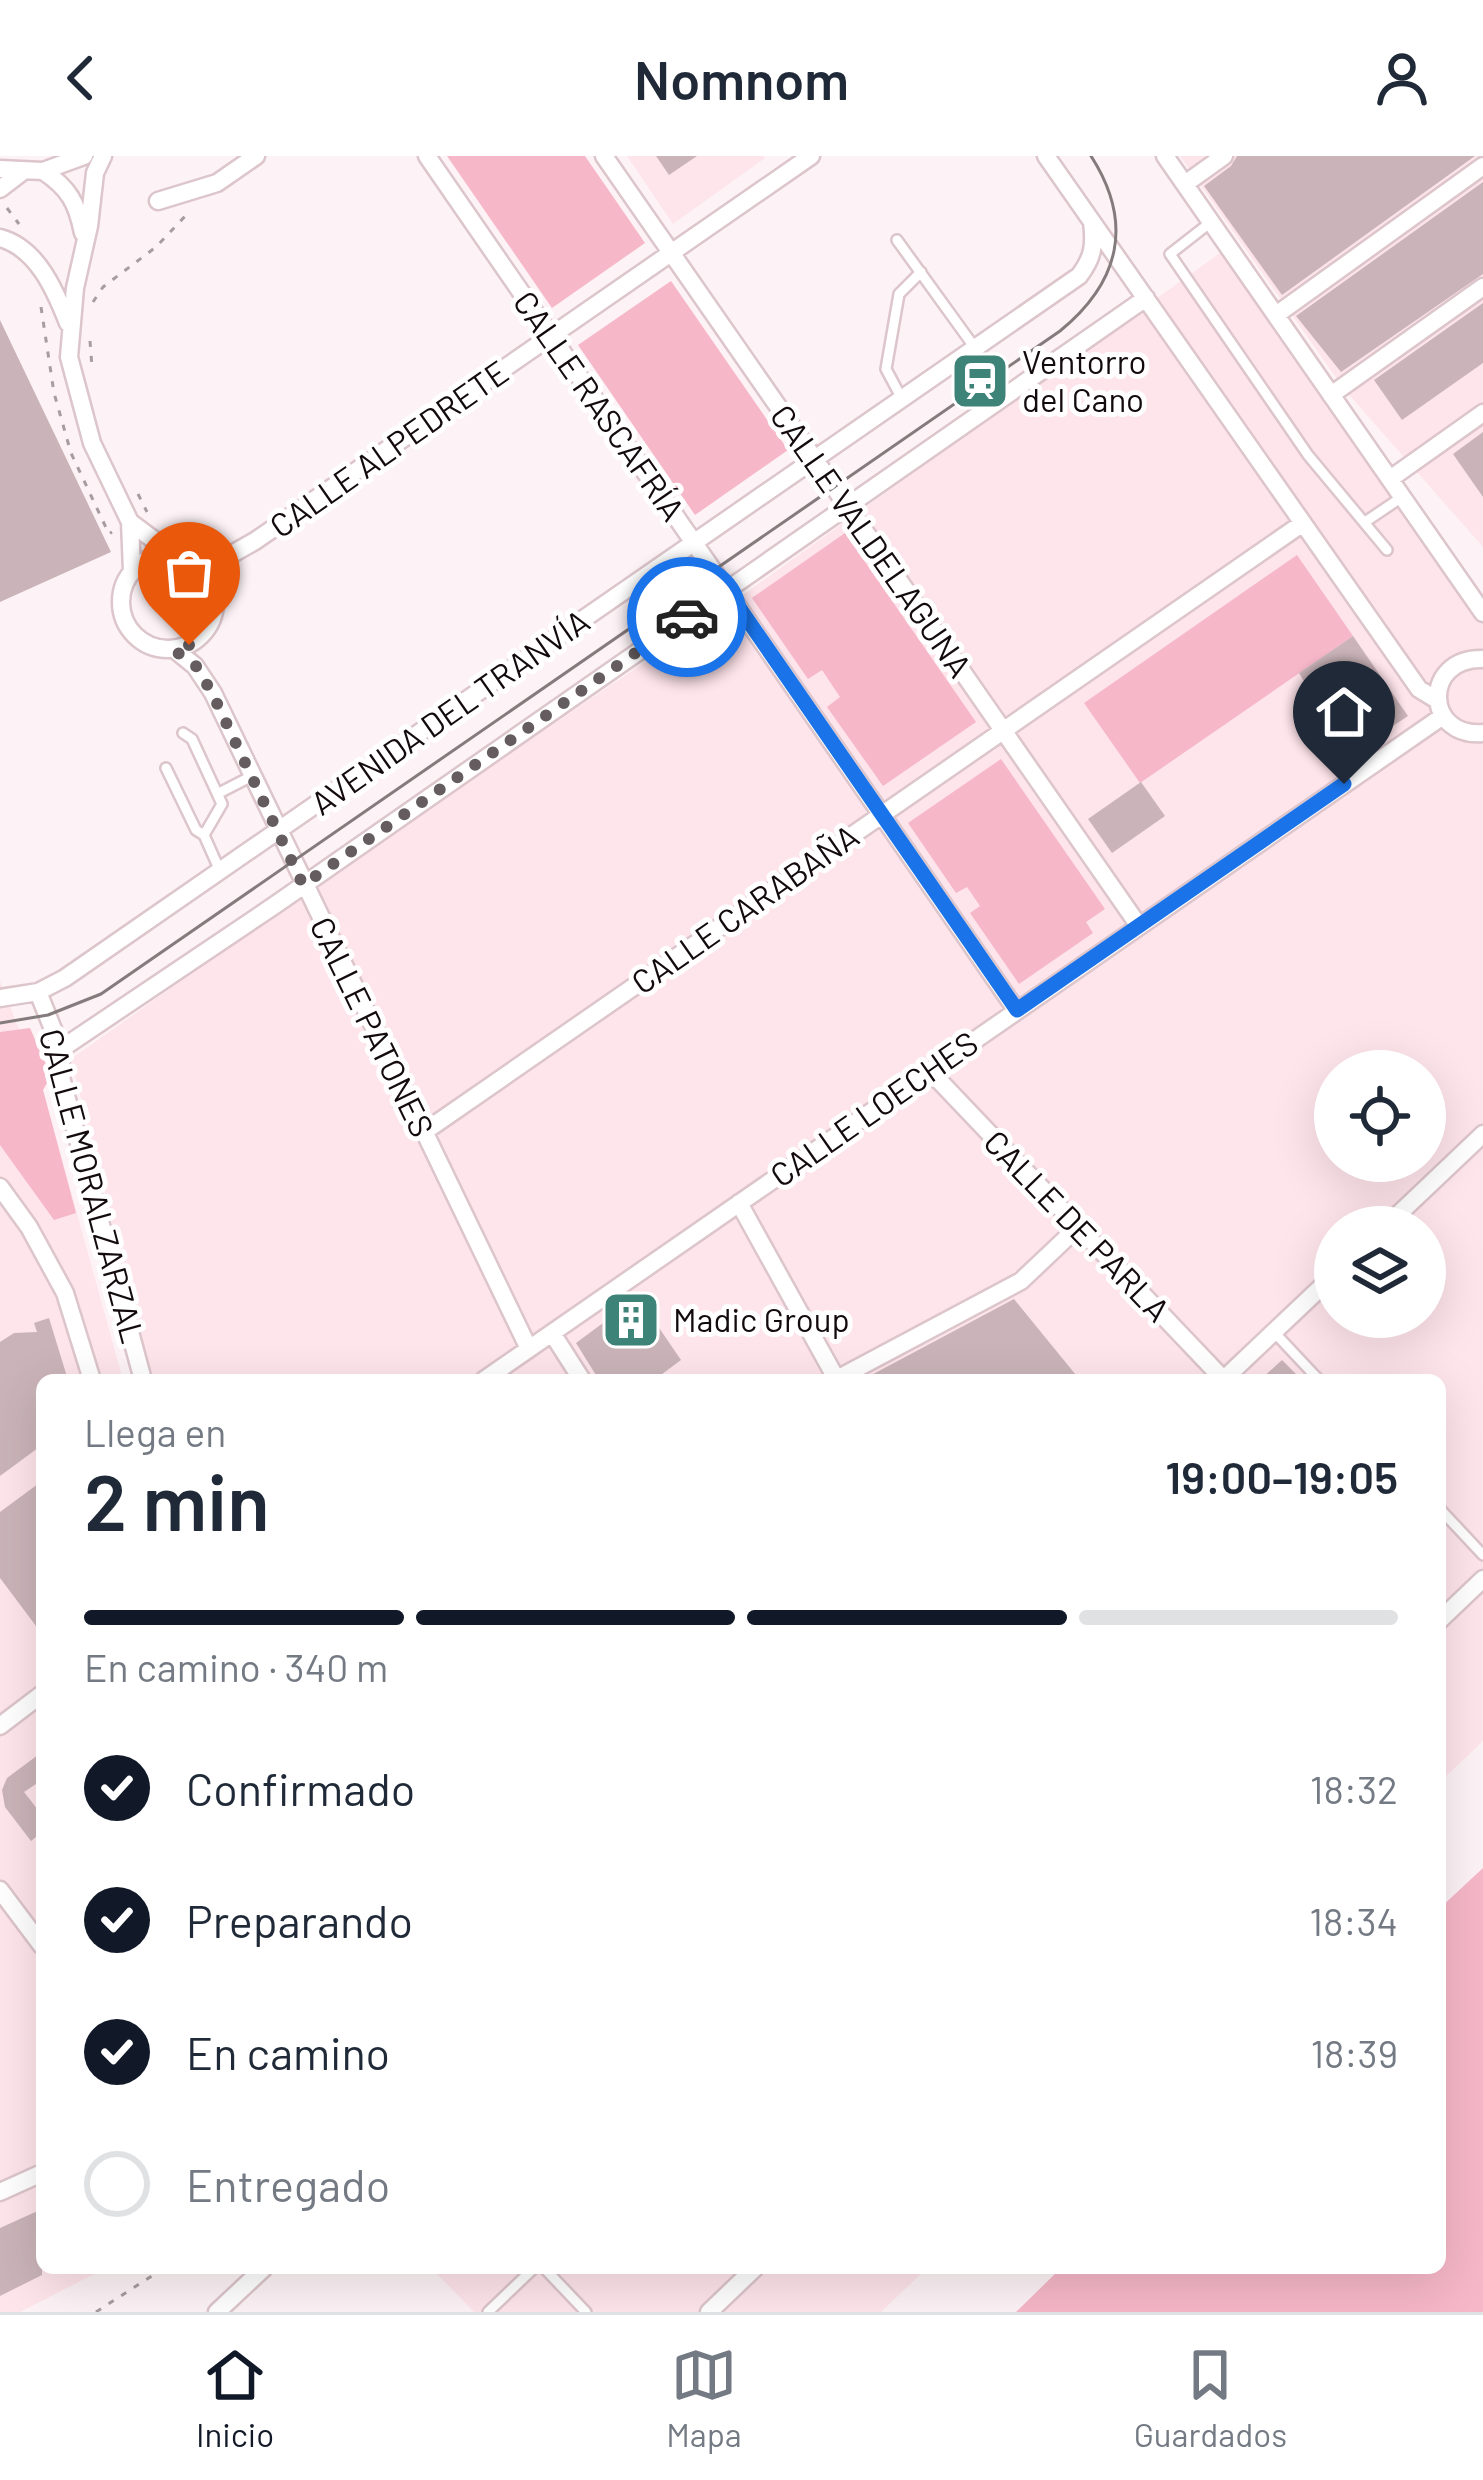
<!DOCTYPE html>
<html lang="es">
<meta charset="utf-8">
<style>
:root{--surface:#fff;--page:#f6f6f7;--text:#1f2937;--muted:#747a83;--line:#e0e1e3;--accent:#111827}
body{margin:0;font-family:Barlow,sans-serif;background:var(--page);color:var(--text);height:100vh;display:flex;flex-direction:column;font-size:45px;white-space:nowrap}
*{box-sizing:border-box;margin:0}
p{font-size:39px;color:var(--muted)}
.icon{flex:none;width:66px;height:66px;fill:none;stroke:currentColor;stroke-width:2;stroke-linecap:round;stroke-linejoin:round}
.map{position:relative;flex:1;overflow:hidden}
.panel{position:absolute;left:36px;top:1218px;width:1410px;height:900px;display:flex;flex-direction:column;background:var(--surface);border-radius:18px;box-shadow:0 12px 48px #0002}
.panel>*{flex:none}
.tools{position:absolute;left:1314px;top:894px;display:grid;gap:24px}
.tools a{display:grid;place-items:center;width:132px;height:132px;border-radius:50%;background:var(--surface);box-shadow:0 12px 48px #0002;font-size:60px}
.pin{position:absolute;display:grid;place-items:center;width:102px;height:102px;color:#fff;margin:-123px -51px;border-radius:50% 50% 50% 0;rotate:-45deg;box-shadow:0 0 12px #0007}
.pin .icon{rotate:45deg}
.courier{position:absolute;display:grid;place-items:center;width:120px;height:120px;margin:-60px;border:9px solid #1a73e8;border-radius:50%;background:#fff;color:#222;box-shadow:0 3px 15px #0007}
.head em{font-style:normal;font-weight:600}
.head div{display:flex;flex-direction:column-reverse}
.head{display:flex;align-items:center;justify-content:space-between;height:204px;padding:0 48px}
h1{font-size:78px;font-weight:600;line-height:90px}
.bar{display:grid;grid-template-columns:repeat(4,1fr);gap:18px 12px;align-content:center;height:144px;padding:0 48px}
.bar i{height:15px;border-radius:9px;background:var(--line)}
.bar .active{background:var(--accent)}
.bar p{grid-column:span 4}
ol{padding:0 48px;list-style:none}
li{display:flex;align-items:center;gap:36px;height:132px}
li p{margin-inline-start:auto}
li .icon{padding:12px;border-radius:50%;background:var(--accent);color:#fff;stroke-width:4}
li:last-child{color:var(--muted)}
li i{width:66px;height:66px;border:6px solid var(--line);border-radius:50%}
header{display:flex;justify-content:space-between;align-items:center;height:156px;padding:0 48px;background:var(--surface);font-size:54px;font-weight:600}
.tab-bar{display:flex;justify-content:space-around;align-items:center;height:168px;border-top:3px solid var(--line);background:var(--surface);font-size:33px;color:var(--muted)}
.tab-bar a{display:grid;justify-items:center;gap:6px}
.tab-bar .active{color:var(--accent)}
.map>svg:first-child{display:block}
</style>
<header><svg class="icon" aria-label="back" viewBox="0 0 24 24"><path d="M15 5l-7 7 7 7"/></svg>Nomnom<svg class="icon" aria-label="person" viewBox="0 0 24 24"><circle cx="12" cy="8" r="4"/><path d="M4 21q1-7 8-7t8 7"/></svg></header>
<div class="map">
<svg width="1483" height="2156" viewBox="0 0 1483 2156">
<rect width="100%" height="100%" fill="#fdf3f6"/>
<path fill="#fee4eb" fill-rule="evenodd" d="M627 0H764L765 2 673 68Z
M1180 0H1483V391L1344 233Z
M1234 87 1483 448V1585L1440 1626V1224H152L71 903 295 744 726 451ZM1335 915H1425V1005H1335ZM1335 1071H1425V1161H1335Z
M0 825 43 934 123 1224H42V2112H106L20 2156H0Z
M431 2112H927L881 2156H474Z"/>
<path fill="#f6b7c8" d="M447 0H585L645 87 552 152Z
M671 125 788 294 695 359 578 189Z
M845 377 976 566 883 630 827 551 840 541 822 514 808 523 752 442Z
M1297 399 1353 480 1140 627 1084 547Z
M1001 603 1105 753 1086 766 1093 777 1019 828 970 757 980 750 967 731 956 737 908 667Z
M30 872 51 920 43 934 76 1057 54 1064 0 989V876Z
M1483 1712V2156H1016L1061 2112H1440V1752Z"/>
<path fill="#cab4b9" d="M656 0H697L669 19Z
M1237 0H1475L1282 139 1204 30 1231 10Z
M1483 26V118L1341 216 1296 160Z
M1483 147V207L1402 264 1374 224Z
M0 164 111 396 0 446Z
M1483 276V341L1453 298Z
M1353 480 1408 560 1346 601 1300 535 1307 530 1299 517Z
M1141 626 1165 660 1112 697 1088 663Z
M638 1141 681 1204 654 1224H599L576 1187Z
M1014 1143 1080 1224H862Z
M49 1162 68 1224H42V1289L0 1320V1186L14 1177 37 1176 34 1167Z
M1282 1204 1302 1224H1260Z
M42 1325V1478L0 1422V1356Z
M42 1596V1624L24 1636 42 1659V1676L31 1685 5 1651 2 1634 7 1622Z
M42 2053V2119L0 2140V2072Z"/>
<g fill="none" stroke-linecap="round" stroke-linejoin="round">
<defs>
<path id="lane" d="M1211 66 1170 98 1308 299 1387 394
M897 84 975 192
M902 243 886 213 899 138 921 116
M1365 366 1402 341
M183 577 192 583 222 648 204 679 220 715
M166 612 196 674 204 679
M219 637 252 620
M1274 1176 1319 1224
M1440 1353 1483 1399
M544 2112 586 2156
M488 2156 534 2112"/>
<path id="street" d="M103 0 95 17 89 70 75 132 69 201 92 287 130 366 132 415
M427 0 1017 855
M604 0 1139 770
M1046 0 1419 533 1437 544
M1165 0 1483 457
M0 13 43 15 84 0
M43 15C69 32 77 47 83 77
M1185 28 1224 0
M0 33 21 17
M158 45 217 27 256 0
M0 82C37 92 55 134 68 167
M1276 159 1483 10
M1331 239 1483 131
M1390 323 1483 257
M130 366 174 399
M121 446a47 47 0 1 1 94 0a47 47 0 1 1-94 0Z
M198 409 218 406 255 385 811 0
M174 493 195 510 213 537 529 1193
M1483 503C1422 501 1424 582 1483 577
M38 836 61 893V921L143 1224
M0 842 38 836 65 822 1079 120C1093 102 1095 89 1092 66
M61 893 275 749 1146 142
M930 915 1224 1224
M424 976 1303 367
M0 1031 29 1071 65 1137 92 1224
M739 1047 837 1224
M1385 1071 1483 978
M552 1177 582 1224
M484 1224 1443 560
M835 1224 1021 1125 1078 1071
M1223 1224 1335 1118
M1440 1464 1483 1423
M0 1570 42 1538
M0 1734 42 1790
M0 2036 42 2017
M217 2156 264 2112
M709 2156 755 2112"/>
</defs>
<use href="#lane" stroke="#dcc5cb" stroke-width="14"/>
<use href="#street" stroke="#dcc5cb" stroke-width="21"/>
<path stroke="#a79da0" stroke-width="3" stroke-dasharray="6 9" stroke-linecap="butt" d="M7 52 19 68
M93 146 103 131 156 91 190 55
M41 151 54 237 71 297 109 378 112 376
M90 185 92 211
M138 338 147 356
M96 2156 164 2112"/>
<use href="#lane" stroke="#fff" stroke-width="9"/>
<use href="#street" stroke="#fff" stroke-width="16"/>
<path stroke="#847b7d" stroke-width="3" d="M0 867 48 859 101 838 1060 175C1120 126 1134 67 1091 0"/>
</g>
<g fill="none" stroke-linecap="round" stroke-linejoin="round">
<path stroke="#645c5e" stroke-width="12" stroke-dasharray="0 21.6" d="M189 489 174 494 196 510 212 537 303 729 687 461"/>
<path stroke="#1a73e8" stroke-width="15" d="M687 461 727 434 1017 854 1344 628"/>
</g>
<defs>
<symbol id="station-square" viewBox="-11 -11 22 22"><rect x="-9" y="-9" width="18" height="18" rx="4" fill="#3e8377" stroke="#fff"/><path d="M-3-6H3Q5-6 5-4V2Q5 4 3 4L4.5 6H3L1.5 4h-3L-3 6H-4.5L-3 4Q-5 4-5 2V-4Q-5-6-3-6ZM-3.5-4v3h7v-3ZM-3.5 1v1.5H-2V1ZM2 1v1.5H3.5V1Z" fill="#fff"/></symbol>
<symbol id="building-square" viewBox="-11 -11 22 22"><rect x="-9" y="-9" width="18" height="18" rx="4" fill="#3e8377" stroke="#fff"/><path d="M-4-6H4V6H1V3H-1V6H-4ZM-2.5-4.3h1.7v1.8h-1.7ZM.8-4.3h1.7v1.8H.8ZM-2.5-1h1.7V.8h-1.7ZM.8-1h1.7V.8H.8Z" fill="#fff"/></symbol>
</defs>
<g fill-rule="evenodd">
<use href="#station-square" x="947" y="192" width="66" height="66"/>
<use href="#building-square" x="598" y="1131" width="66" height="66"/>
</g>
<g text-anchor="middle" stroke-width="10" stroke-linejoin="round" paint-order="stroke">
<g font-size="33" fill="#120a0c" stroke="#fff" text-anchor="start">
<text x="1022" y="218">Ventorro<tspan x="1022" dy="38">del Cano</tspan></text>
<text x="673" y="1176">Madic Group</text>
</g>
<g font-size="33" fill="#120a0c" stroke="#fff">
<text transform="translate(599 250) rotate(55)" y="12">CALLE RASCAFRÍA</text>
<text transform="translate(389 293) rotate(-35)" y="12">CALLE ALPEDRETE</text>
<text transform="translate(871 385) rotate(55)" y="12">CALLE VALDELAGUNA</text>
<text transform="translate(450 556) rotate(-35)" y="12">AVENIDA DEL TRANVÍA</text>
<text transform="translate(745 753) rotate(-35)" y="12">CALLE CARABAÑA</text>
<text transform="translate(372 871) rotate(64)" y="12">CALLE PATONES</text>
<text transform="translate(874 953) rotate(-35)" y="12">CALLE LOECHES</text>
<text transform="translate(92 1030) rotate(75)" y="12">CALLE MORALZARZAL</text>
<text transform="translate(1077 1070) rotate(46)" y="12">CALLE DE PARLA</text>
</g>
</g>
</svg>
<div class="tools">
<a><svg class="icon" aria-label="locate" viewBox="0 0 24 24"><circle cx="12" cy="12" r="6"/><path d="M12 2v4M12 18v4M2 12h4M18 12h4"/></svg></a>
<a><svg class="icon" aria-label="layers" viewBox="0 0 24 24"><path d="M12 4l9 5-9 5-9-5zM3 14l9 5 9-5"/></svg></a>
</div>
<div class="pin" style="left:189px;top:489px;background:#ea580c"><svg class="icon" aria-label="bag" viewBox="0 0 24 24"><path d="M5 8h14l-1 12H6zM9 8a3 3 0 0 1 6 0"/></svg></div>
<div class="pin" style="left:1344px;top:628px;background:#1f2937"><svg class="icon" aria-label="home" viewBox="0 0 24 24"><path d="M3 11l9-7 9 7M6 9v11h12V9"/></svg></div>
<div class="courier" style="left:687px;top:461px"><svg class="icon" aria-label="car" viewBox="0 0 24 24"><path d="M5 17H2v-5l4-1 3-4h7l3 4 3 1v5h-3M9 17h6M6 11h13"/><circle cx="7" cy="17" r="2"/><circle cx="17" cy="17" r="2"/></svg></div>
<section class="panel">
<div class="head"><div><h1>2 min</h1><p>Llega en</p></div><em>19:00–19:05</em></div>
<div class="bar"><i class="active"></i><i class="active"></i><i class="active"></i><i></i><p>En camino · 340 m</p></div>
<ol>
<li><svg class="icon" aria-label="check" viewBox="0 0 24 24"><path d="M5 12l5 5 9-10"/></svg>Confirmado<p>18:32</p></li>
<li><svg class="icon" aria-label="check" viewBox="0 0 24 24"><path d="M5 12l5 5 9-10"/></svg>Preparando<p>18:34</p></li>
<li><svg class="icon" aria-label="check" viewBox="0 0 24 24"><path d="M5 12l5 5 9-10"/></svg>En camino<p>18:39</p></li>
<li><i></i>Entregado</li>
</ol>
</section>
</div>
<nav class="tab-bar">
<a class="active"><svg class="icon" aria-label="home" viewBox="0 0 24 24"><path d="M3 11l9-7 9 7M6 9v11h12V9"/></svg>Inicio</a>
<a><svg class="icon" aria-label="map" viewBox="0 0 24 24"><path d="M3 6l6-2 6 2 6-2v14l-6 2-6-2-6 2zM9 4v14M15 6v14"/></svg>Mapa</a>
<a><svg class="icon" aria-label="saved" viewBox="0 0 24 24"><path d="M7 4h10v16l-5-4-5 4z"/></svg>Guardados</a>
</nav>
